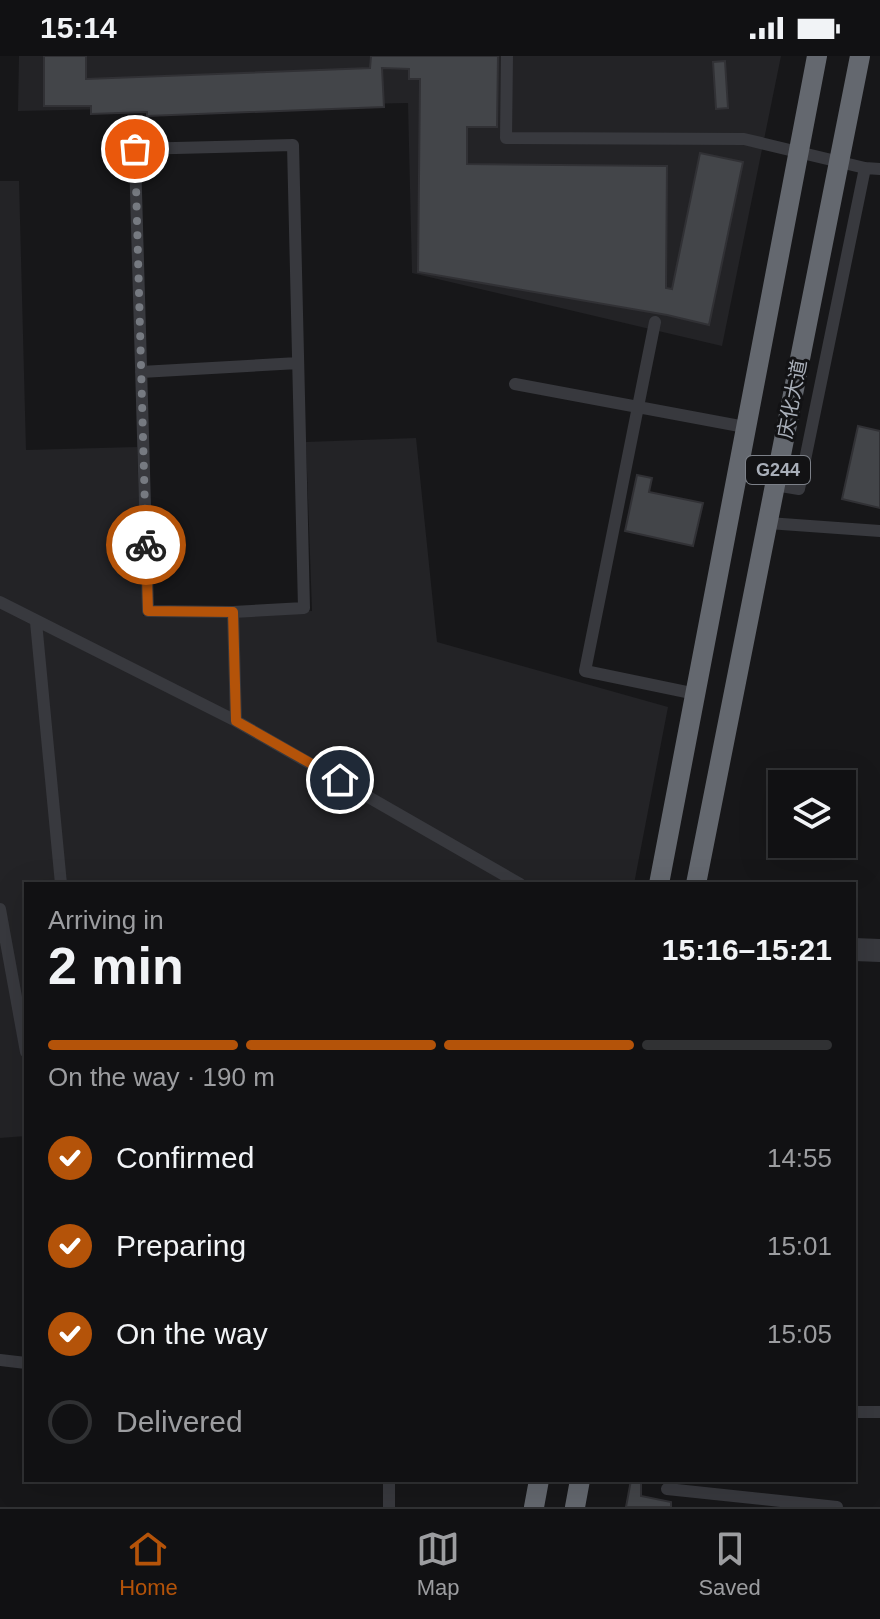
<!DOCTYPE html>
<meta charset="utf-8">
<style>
:root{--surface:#111113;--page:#1e1f21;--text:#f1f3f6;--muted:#9c9da0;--line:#303133;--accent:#b45309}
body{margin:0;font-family:Arial,"Noto Sans SC",sans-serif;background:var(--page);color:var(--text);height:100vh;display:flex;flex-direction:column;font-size:30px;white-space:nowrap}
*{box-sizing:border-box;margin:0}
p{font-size:26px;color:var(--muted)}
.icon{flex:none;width:44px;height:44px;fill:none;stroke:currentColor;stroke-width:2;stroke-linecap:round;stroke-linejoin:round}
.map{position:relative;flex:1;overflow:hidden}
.side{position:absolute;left:24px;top:826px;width:832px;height:600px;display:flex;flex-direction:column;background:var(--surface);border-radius:0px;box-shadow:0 8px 32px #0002,0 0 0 2px var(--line)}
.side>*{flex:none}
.tools{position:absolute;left:768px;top:714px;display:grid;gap:16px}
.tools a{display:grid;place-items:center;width:88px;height:88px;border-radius:0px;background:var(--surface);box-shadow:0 8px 32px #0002,0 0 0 2px var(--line);font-size:40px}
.pin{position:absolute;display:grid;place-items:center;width:68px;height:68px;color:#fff;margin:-34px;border:4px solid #fff;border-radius:50%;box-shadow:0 2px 8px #0007}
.courier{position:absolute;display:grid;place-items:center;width:80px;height:80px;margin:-40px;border:6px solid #b45309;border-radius:50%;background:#fff;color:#222;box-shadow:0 2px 10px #0007}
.overview em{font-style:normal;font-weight:700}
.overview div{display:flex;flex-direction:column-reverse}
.overview{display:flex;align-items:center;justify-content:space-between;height:136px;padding:0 24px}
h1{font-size:52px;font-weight:700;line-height:60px}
.bar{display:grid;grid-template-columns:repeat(4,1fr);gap:12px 8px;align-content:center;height:96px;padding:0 24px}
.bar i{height:10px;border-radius:6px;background:var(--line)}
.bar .active{background:var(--accent)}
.bar p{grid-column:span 4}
ol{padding:0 24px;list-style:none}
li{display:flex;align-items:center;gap:24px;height:88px}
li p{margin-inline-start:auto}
li .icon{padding:8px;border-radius:50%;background:var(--accent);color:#fff;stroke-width:4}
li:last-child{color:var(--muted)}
li i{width:44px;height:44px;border:4px solid var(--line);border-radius:50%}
.status{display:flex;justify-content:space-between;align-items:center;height:56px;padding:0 40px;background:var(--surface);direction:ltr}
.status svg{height:22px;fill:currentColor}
.dock{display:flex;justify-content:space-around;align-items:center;height:112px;border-top:2px solid var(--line);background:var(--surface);font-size:22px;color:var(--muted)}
.dock a{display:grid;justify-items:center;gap:4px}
.dock .active{color:var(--accent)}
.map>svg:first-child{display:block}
</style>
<div class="status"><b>15:14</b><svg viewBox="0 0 49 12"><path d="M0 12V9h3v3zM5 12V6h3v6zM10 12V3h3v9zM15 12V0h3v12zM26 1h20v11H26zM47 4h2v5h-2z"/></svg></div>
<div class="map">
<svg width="880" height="1451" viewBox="0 0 880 1451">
<rect width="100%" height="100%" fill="#171719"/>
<path fill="#232326" d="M19 0H781L722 290 412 217 408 47 18 55Z
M0 125H19L26 394 137 391 143 560 312 555 306 386 416 382 437 586 668 651 634 828H26V1080L0 1082Z"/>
<path fill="#434549" stroke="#313135" stroke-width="2" d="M44 0H86V23L370 12 371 0H498L497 71H467V108L667 110 666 232 672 233 700 97 743 106 709 269 667 259 418 216 420 23H409V13L382 12 384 51 147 60V56L91 58V50H44Z
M725 5 728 52 716 53 713 6Z
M858 370 880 375V452L842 443Z
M637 419 652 422 649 436 703 447 693 490 625 475Z
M631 1424H641V1440L671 1446V1451H626Z"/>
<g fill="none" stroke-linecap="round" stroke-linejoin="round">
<path stroke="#38393e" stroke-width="12" d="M507 0 506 82 744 83 865 112 880 113
M134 66 148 555 233 556 236 665
M135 93 293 89 304 552 233 556
M655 266 585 615 696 638
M141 316 298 307
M515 328 745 371
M775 429 799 433 865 112
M768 467 880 475
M0 546 236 665 520 828
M36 566 61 828
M0 853 26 996
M854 888 880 889
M854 899 880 900
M0 1304 26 1307
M854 1356H880
M667 1433 837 1451
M389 1451V1424"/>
<path stroke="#64686f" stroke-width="20" d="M659 828 817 0
M696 828 860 0
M534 1451 539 1424
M575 1451 580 1424"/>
</g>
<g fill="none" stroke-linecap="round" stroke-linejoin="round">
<path stroke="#767a81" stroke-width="8" stroke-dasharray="0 14.4" d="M135 93 146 489"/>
<path stroke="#b45309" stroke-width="10" d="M146 489 148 555 233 556 236 665 340 724"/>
</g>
<g text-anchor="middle" stroke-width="6" stroke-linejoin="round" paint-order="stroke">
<rect fill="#121214" stroke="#7c8088" stroke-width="2" x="746" y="400" width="64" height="28" rx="6"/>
<g font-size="18" font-weight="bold" fill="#a9afb9">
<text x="778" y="420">G244</text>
</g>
<g font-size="20" fill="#a9afb9" stroke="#121214">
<text transform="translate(792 343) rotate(-79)" y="7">庆化大道</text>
</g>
</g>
</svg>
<div class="tools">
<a><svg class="icon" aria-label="layers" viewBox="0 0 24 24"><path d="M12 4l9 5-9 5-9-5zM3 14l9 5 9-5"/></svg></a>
</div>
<div class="pin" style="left:135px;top:93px;background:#ea580c"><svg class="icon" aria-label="bag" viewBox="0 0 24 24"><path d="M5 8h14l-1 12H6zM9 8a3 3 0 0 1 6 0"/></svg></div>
<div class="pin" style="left:340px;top:724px;background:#1f2937"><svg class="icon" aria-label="home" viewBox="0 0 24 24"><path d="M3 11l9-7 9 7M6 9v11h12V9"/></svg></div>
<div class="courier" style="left:146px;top:489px"><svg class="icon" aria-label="bike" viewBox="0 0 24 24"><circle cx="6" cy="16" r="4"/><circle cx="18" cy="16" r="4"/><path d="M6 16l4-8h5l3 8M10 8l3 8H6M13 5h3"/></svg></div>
<section class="side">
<div class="overview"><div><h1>2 min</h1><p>Arriving in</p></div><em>15:16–15:21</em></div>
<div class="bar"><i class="active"></i><i class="active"></i><i class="active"></i><i></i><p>On the way · 190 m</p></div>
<ol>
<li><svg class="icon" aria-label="check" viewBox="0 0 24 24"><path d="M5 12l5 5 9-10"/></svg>Confirmed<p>14:55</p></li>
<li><svg class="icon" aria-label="check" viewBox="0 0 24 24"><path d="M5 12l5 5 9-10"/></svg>Preparing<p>15:01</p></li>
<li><svg class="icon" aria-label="check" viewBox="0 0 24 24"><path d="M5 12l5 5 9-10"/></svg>On the way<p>15:05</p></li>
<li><i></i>Delivered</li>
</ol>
</section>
</div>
<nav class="dock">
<a class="active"><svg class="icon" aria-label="home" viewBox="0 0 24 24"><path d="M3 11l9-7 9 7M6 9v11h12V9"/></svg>Home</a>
<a><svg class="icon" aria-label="map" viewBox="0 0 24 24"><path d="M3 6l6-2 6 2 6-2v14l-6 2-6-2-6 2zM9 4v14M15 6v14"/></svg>Map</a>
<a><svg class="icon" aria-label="saved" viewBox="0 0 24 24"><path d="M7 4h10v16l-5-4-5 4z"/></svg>Saved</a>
</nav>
